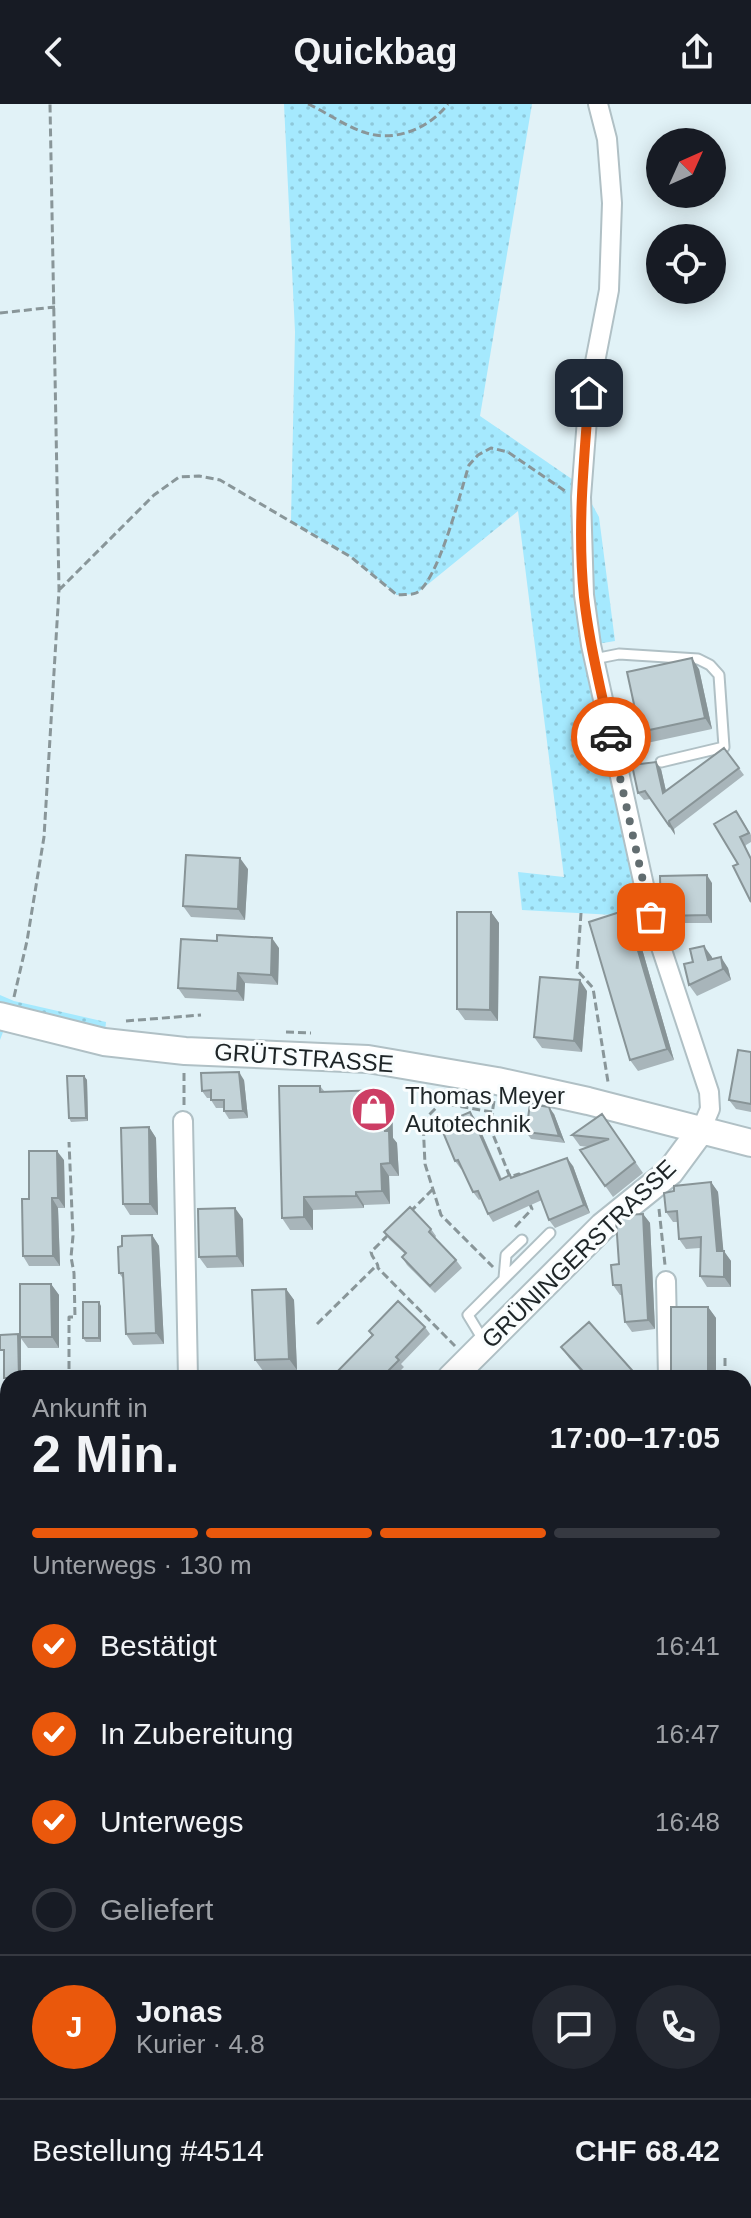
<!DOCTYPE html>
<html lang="de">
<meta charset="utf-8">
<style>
:root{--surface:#171b24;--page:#242831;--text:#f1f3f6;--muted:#9ea1a6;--line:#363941;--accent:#ea580c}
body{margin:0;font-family:Arial,sans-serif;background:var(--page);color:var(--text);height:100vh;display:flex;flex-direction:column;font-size:30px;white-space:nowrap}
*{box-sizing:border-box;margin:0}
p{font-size:26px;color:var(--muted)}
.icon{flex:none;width:44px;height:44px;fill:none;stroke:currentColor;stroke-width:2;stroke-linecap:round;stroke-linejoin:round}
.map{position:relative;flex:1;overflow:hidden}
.sheet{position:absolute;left:0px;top:1266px;width:752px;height:848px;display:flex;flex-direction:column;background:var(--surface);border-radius:24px 24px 0 0;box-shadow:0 4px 20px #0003}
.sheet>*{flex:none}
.needle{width:52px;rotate:45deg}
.fabs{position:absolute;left:646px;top:24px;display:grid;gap:16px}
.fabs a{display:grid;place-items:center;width:80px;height:80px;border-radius:50%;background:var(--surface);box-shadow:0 4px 20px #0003;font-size:40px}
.pin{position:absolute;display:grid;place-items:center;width:68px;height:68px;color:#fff;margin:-34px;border-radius:16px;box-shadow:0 4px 12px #0006}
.courier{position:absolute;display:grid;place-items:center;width:80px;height:80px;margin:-40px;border:6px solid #ea580c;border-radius:50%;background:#fff;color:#222;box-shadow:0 2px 10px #0007}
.summary em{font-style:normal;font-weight:600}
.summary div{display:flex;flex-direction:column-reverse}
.summary{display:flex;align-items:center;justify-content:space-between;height:136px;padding:0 32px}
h1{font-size:52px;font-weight:600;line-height:60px}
.bar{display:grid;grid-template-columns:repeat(4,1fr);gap:12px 8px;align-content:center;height:96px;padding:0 32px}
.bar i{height:10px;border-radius:6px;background:var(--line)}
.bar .current{background:var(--accent)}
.bar p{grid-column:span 4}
.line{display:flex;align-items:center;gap:20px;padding:0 32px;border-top:2px solid var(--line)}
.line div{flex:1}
.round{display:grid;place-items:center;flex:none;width:84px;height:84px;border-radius:42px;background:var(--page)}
ol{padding:0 32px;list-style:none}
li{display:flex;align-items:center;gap:24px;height:88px}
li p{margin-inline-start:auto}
li .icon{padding:8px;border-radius:50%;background:var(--accent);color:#fff;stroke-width:4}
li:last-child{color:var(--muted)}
li i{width:44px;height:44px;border:4px solid var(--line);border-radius:50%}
header{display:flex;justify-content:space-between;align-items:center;height:104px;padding:0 32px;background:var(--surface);font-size:36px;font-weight:600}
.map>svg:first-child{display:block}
</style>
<header><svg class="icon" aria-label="back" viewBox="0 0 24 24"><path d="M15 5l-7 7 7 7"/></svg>Quickbag<svg class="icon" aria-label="share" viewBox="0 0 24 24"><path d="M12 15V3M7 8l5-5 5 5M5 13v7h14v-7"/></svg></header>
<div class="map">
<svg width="751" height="2114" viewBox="0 0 751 2114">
<defs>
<pattern id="grass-dots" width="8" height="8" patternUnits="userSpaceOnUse" patternTransform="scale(2)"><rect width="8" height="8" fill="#a5e9fe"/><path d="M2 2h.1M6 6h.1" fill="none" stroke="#8ec8da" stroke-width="1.8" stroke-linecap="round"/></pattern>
</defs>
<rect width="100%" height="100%" fill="#e1f2f7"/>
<path fill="url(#grass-dots)" d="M284 0H532L480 312 582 382 599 413 615 537 591 541 651 813 522 806 518 768 564 773 518 407 416 490 397 491 351 453 291 417 295 228Z
M0 891 14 897 106 918 104 938 8 915 0 936Z"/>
<path fill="#a5e9fe" d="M0 1516H2L5 1677 0 1679Z"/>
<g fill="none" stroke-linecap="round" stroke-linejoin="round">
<defs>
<path id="lane" d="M594 555 619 550 698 555 710 561 719 571 724 643 661 658
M504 1174 506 1151 522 1136
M485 1239 468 1211 550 1129
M744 1992 751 1990"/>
<path id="street" d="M598 0 607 35 612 99 609 186 589 289 581 393 584 491 591 541 651 813 709 988 710 1005 701 1026
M183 1017 188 1274
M666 1177 668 1274"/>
<path id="secondary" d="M0 912 104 938 185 947 368 955 497 977 588 997 751 1039
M451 1274 603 1122 670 1068 701 1026
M0 1731 8 1720"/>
</defs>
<use href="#lane" stroke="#b0c0c5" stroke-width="13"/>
<use href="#street" stroke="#b0c0c5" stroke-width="22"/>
<use href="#secondary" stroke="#b0c0c5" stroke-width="30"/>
<path stroke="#899699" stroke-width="3" stroke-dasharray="8 4" stroke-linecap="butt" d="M308 0C328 9 349 25 370 30 399 37 430 23 448 0
M0 209 55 203
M59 486 154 391 179 373 199 372 220 376 351 453 397 491C403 490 412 491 416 489 438 479 461 386 469 361L478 351 491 344 508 348 565 387
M581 809 577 866 593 884 608 978
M14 893 27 837 44 733 59 486 50 0
M126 917 201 911
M286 928 311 929
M494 997 490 1023 510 1073 519 1070 520 1072
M184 1001V969
M492 1008 441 999 423 1017 425 1060 441 1111 493 1163
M659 1105 665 1161
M410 1108 433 1085
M515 1123 532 1105 529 1098
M388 1131 371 1148C372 1155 378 1157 378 1164L455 1242
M317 1220 378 1160
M69 1265V1213H75L74 1169 71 1153 73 1132 69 1038
M725 1274V1251
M744 1504 751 1499
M744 1632H751
M0 1686 8 1683
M218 2106V2114"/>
<use href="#lane" stroke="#fff" stroke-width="9"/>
<use href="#street" stroke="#fff" stroke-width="18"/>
<use href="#secondary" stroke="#fff" stroke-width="26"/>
</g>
<path fill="#a8b5ba" d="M699 565 712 625 647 639 640 628Z
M724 644 744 671 674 725 675 731 650 695 644 696 638 689 661 665 666 687Z
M741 714 751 731V738L746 741 738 760Z
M248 765 245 816 191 813 183 802Z
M712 779V819H666L661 812Z
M626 806 634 817 674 956 638 967 630 956Z
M491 808 499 819 498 917 465 916 457 905Z
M279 844 278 881 245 879 244 897 185 894 178 884Z
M712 853V855L728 864 731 876 697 892 689 881Z
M587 887 582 948 542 944 534 933Z
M751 948V1008L736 1005 729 996Z
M84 972 87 976 88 1017 71 1018 69 1014Z
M244 976 248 1014 229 1015 224 1007V1004H216L211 996V994H207L202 987Z
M320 982 325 988 392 999 393 1034 397 1039 399 1072H389L390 1100 364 1101V1104L313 1106V1126H290L282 1114Z
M470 1008 476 1016 502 1075 512 1074 573 1062 590 1109 555 1124 549 1116 542 1096 493 1118 488 1110 481 1095 479 1096 473 1088 462 1064 461 1065 455 1057Z
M554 1010 565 1039 531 1035 526 1028Z
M602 1010 643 1069 613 1093 580 1046 589 1043 580 1042 572 1031Z
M149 1023 156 1034 158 1111H130L123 1100Z
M64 1056 65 1104H58L60 1162H29L23 1152 29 1095Z
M711 1078 718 1088 723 1147 731 1157V1183H707L700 1172V1144L686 1145 679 1135 677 1118H673L666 1108 674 1087Z
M643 1110 650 1119 655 1225 632 1228 625 1218 622 1191H620L613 1181 619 1160Z
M243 1115 244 1163 207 1164 199 1153Z
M431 1125 436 1132 435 1134 456 1156 462 1164 435 1189 407 1161 402 1153 405 1150 389 1135 384 1128Z
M152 1131 159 1142 164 1240 133 1241 126 1230 124 1176 119 1169 122 1142Z
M51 1180 59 1191V1244H28L20 1233Z
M286 1185 294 1196 297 1266 263 1267 255 1256Z
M101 1202V1238H86L83 1234Z
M708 1203 716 1214V1274H674L671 1270Z
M425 1223 430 1230 401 1260 404 1263 393 1274H331L372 1232 369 1227Z
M561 1243 639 1274H587L569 1254Z
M744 1763 747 1767 751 1786V1823L744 1824Z"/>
<path fill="#889497" d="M692 554 699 565 712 625 705 614Z
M656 658 661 665 668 696 663 689Z
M669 717 674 725 675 731 670 723Z
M240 754 248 765 245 816 238 805Z
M707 771 712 779V819L707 811Z
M626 806 634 817 674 956 667 945Z
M491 808 499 819 498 917 490 906Z
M272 834 279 844 278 881 271 871Z
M704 842 712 853 715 867 708 856Z
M721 853 728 864 731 876 723 865Z
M238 869 245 879 244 897 237 887Z
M580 876 587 887 582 948 574 937Z
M239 968 244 976 248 1014 243 1007Z
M84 972 87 976 88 1017 86 1014Z
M383 986 392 999 393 1034 397 1039 399 1072 390 1059 385 1027Z
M549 1003 554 1010 565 1039 559 1032Z
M470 1008 476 1016 505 1084 500 1076Z
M149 1023 156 1034 158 1111 150 1100Z
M57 1047 64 1056 65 1104 58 1094Z
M567 1054 573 1062 590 1109 584 1101Z
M381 1060 389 1072 390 1100 382 1087Z
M711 1078 718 1088 724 1153V1147L731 1157V1183L724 1173 717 1147Z
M356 1088 364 1101V1104L356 1092Z
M304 1093 313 1106V1126L304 1113Z
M52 1094 58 1104 60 1162 53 1152Z
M235 1104 243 1115 244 1163 237 1152Z
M643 1110 650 1119 655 1225 648 1216Z
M152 1131 159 1142 164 1240 156 1229Z
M51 1180 59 1191V1244L52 1233Z
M286 1185 294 1196 297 1266 289 1255Z
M99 1198 101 1202V1238L99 1234Z
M708 1203 716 1214V1274H711L708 1270Z
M18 1230 21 1234V1274H19Z
M744 1763 747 1767 751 1786V1794L748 1791 744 1771Z"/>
<path fill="#c3d3d8" stroke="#889497" stroke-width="2" d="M692 554 705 614 640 628 627 568Z
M724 644 739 664 669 717 670 723 645 687 638 689 632 661 656 658 663 689Z
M736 707 749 729 740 733 751 755V798L733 762 738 760 714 720Z
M186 751 240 754 238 805 183 802Z
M707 771V811L661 812 660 772Z
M626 806 667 945 630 956 589 818Z
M457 808H491L490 906 457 905Z
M217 831 272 834 271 871 238 869 237 887 178 884 181 835 217 837Z
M704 842 708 856 721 853 723 865 689 881 684 860 693 858 690 845Z
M540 873 580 876 574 937 534 933Z
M738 946 751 948V1000L729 996Z
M239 968 243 1007H224V996H211V986L202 987 201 969Z
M67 972H84L86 1014H69Z
M279 982H320V988L383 986 385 1027H389L390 1059 381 1060 382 1087 356 1088V1092L304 1093V1113L282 1114Z
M530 1000 549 1003 559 1032 526 1028Z
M470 1008 500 1076 510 1071 511 1074 567 1054 584 1101 549 1116 538 1087 488 1110 478 1087 473 1088 458 1056 455 1057 440 1021Z
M602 1010 635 1058 605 1082 580 1046 609 1035 572 1031Z
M149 1023 150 1100H123L121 1024Z
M29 1047H57L58 1094H52L53 1152H23L22 1095H29Z
M711 1078 717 1147H724V1173L700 1172 701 1133 679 1135 677 1107 666 1108 664 1089 674 1087V1082Z
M410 1103 431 1125 429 1128 456 1156 430 1182 402 1153 406 1149 384 1128Z
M235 1104 237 1152 199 1153 198 1105Z
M643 1110 648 1216 625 1218 621 1181H613L611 1161 619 1160 616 1116 623 1111Z
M152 1131 156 1229 126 1230 123 1169H119L118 1143 122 1142V1132Z
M20 1180H51L52 1233H20Z
M286 1185 289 1255 255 1256 252 1186Z
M398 1197 425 1223 396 1253 399 1256 381 1274H331L373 1231 369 1227Z
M83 1198H99V1234H83Z
M671 1203H708V1270H671Z
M589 1218 639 1274H589L561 1243Z
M18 1230 19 1274H4V1246H0V1231Z
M747 1522H751V1552Z
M745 1651H751V1671H746Z
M751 1702V1728L744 1714V1705Z
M744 1771 748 1791 751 1790V1814L744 1816Z
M751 1842V1895L744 1864V1843Z
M751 1932V1947L747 1933Z"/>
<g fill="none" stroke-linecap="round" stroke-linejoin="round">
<path stroke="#626d70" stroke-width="8" stroke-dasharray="0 14.4" d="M611 633 651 813"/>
<path stroke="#ea580c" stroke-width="10" d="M589 289C584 357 577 425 584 493 589 540 601 586 611 633"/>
</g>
<defs>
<symbol id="shop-disc" viewBox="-11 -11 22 22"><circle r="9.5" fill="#cd3e65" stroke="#f9fdfe"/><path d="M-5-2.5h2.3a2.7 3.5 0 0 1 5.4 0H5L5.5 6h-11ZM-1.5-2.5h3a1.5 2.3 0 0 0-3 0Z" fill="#fff"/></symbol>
</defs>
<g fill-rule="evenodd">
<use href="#shop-disc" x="348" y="980" width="51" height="51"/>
</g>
<g text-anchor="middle" stroke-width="6" stroke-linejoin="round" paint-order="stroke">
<g font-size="24" fill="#1e2527" stroke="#f9fdfe">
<text transform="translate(304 954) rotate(4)" y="8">GRÜTSTRASSE</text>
<text transform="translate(579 1150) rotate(-44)" y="8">GRÜNINGERSTRASSE</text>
</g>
<g font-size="24" fill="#1e2527" stroke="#f9fdfe" text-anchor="start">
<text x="405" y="1000">Thomas Meyer<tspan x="405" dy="28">Autotechnik</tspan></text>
</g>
</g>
</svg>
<div class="fabs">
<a><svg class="needle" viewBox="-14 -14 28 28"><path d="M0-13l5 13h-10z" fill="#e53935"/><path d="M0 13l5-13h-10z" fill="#9ea1a6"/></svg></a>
<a><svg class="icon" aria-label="locate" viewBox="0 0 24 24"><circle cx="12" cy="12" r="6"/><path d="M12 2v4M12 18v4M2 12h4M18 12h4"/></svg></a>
</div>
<div class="pin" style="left:651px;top:813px;background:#ea580c"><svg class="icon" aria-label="bag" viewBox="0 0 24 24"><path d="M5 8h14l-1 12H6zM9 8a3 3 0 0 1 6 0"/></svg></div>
<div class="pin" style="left:589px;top:289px;background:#1f2937"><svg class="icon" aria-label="home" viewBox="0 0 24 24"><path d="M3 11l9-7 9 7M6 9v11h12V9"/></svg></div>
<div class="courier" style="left:611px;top:633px"><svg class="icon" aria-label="car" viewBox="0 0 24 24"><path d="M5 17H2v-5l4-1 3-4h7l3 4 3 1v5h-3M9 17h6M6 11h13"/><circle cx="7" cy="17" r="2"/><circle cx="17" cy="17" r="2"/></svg></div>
<section class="sheet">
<div class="summary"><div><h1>2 Min.</h1><p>Ankunft in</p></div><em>17:00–17:05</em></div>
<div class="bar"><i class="current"></i><i class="current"></i><i class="current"></i><i></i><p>Unterwegs · 130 m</p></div>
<ol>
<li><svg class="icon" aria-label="check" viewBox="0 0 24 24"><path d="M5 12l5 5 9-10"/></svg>Bestätigt<p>16:41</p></li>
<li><svg class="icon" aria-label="check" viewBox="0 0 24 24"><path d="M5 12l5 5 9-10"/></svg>In Zubereitung<p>16:47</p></li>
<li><svg class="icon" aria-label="check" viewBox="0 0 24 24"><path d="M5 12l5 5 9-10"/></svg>Unterwegs<p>16:48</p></li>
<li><i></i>Geliefert</li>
</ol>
<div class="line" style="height:144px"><b class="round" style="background:var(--accent);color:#fff">J</b><div><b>Jonas</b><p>Kurier · 4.8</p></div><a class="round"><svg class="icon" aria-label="chat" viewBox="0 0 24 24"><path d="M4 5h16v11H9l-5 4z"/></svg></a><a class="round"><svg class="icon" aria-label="phone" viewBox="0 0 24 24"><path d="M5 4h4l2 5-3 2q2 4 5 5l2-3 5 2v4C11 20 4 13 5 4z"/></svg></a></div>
<div class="line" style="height:104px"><div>Bestellung #4514</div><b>CHF 68.42</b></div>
</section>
</div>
